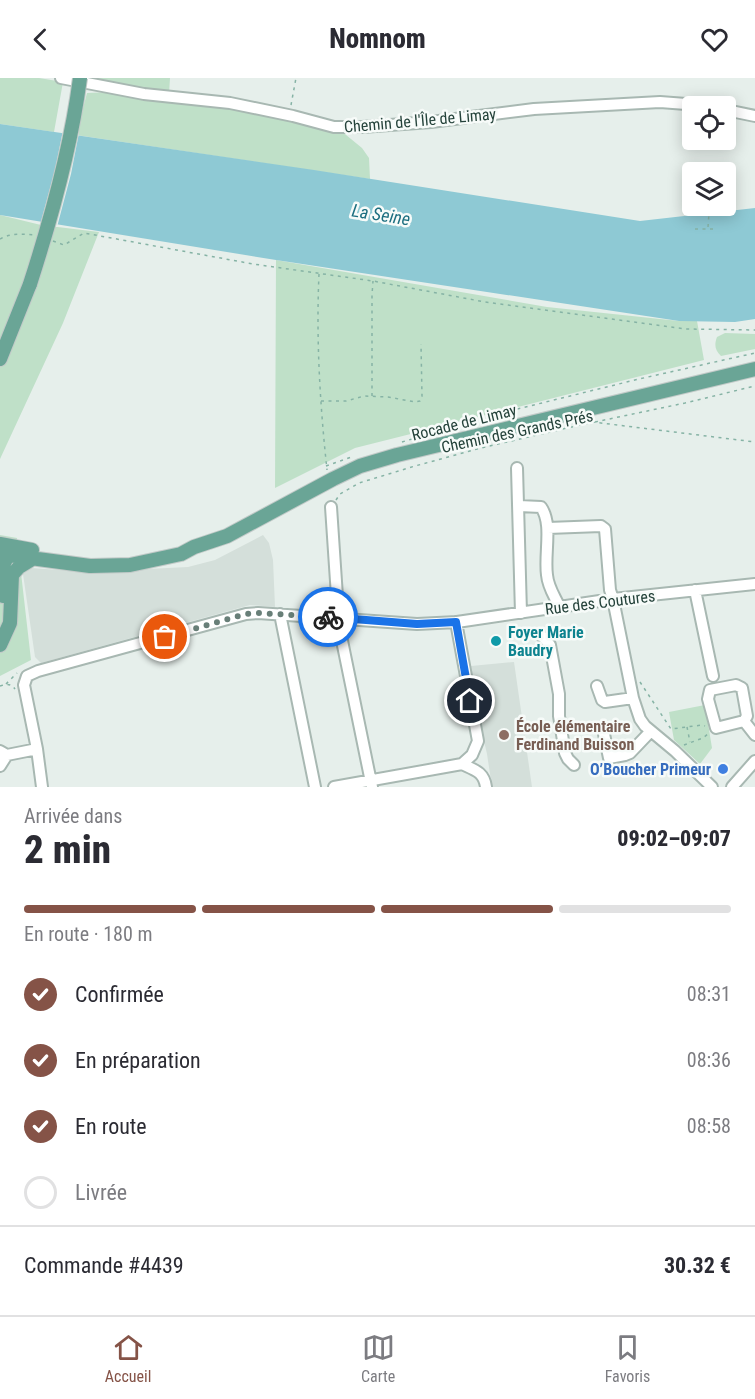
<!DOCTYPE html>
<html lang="fr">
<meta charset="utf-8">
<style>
:root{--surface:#fff;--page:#f7f7f7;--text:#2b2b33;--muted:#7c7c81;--line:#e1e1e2;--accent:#855347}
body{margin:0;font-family:"Roboto Condensed",sans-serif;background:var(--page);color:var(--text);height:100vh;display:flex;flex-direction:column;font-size:22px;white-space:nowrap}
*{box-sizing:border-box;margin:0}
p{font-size:20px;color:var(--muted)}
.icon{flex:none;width:33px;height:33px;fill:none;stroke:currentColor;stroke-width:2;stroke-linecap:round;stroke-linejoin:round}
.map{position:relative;height:709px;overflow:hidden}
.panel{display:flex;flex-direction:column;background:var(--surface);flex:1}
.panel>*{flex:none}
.buttons{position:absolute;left:682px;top:18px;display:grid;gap:12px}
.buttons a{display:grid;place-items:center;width:54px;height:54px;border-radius:6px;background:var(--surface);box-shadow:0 3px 15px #0003;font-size:30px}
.pin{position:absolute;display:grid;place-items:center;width:51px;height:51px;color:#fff;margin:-26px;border:3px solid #fff;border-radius:50%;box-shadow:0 2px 6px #0007}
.courier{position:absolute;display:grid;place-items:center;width:60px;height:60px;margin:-30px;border:4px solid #1a73e8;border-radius:50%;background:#fff;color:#222;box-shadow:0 2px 8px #0007}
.headline em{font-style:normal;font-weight:800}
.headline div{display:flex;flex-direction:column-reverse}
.headline{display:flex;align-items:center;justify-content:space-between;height:102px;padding:0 24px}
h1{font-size:39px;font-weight:800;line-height:45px}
.bar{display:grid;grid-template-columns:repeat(4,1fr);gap:9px 6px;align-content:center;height:72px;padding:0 24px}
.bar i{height:8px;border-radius:4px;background:var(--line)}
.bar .selected{background:var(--accent)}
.bar p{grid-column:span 4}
.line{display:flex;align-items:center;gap:15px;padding:0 24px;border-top:2px solid var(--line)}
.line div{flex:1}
ol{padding:0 24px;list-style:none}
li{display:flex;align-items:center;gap:18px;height:66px}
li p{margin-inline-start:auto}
li .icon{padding:6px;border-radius:50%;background:var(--accent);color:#fff;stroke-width:4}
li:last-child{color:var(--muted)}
li i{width:33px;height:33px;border:3px solid var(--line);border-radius:50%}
header{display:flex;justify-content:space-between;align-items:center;height:78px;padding:0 24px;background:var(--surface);font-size:27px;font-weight:800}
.dock{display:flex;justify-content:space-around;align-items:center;height:84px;border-top:2px solid var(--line);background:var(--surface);font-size:16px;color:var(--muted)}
.dock a{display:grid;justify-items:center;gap:3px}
.dock .selected{color:var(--accent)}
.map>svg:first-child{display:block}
</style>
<header><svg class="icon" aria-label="back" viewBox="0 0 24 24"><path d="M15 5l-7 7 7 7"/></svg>Nomnom<svg class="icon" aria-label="heart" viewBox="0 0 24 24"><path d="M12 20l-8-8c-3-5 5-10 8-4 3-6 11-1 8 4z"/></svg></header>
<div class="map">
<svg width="755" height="709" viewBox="0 0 755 709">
<rect width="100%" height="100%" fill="#e6efeb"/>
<path fill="#d4dfda" d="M263 457 269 465 273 482 275 529 250 527 41 585 35 579 23 496 31 490 74 493H107L188 489 215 482Z
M514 584 532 709H492L487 676 478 638 471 588Z"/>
<path fill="#bfe0c8" d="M0 0H39L63 4 54 54 0 46Z
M89 0H170L169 16 89 1Z
M111 14 223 28 340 52 362 70 369 80 370 101 76 57 87 15Z
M0 137 41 147 99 154 63 245 0 381Z
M276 182 547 229 679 243H697L704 282 355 370 275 410Z
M725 255 755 256V271L721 278C715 272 714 267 717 259Z
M0 457 17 460 31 582 0 598Z
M705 627 712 670 700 686 674 662 669 634Z"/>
<path fill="#8ec9d4" d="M0 46 314 92 640 143 755 130V241L735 244 679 243 276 182 0 137Z"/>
<path fill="#e6efeb" d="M63 52 79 55 71 96 57 149 40 147 55 92Z"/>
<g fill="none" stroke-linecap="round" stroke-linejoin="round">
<defs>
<path id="minor" d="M61 0 144 16 230 25 293 38 334 49H362L431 44 534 31 660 24 712 28
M726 32 755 38
M517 390 521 535
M519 428 541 429C553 446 544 476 547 497 548 509 554 517 559 528
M331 429 339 548 372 709
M548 450 601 448 605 451 610 512 613 521 633 620 640 641 645 648 675 673 712 709
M695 512 713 598
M280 536 315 709
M456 544 478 663 472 677 462 686
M542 558 550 567 559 616V638L565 675 568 681 574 687
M736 607 742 610 747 638 744 643 716 650 708 621 710 612Z
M597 608 602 622 605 624 633 620
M744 643 755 657
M604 656 609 680 625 677 630 675 651 653
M0 673 7 677 0 688
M7 677 37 671
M462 686C475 692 484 694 486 709
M42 709 37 671 24 607 27 598 38 593 246 536 258 535 417 546 457 544 613 521 755 506
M334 709 462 686
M732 709 755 683"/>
<path id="major" d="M0 281 30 206
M0 466 32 472
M0 476 90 488 130 487 181 476 194 469 227 458 333 401 360 388 397 377 755 291
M3 518 1 492 11 470
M0 567 10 545 12 497 19 489 32 481"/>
</defs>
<use href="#minor" stroke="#a8b8b2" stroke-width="14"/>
<use href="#major" stroke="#c2cac8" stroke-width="16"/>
<path stroke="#86b3a5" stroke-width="1.5" stroke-dasharray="3 4.5" stroke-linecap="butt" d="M291 27 296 0
M708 149 709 135
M695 151H716
M0 161C10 155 23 156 34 157
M53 163 64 167 84 155 253 186 373 203 485 224 686 251 755 252
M319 196C316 261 320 327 327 392
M372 318V217L373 203
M321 323H346L364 318 388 319 415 324 420 323 422 318 421 266
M595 344 685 325 755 308
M402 364 489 338 639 301 755 275
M326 388 354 378
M336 422 340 416 359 405 415 388 481 370 593 344 755 364
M640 604 671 651 702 647 705 648
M6 606 17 595
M0 608C6 606 11 605 15 611
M687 649 690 664
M684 667 703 660 709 655"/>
<use href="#minor" stroke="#fff" stroke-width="10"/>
<use href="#major" stroke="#6aa596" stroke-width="14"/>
<defs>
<path id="major-bridge" d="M30 206C52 138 71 70 80 0"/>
</defs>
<use href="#major-bridge" stroke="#c2cac8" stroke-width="16" stroke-linecap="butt"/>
<use href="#major-bridge" stroke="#6aa596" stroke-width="14"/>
</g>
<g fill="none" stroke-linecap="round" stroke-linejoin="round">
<path stroke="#687f78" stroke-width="6" stroke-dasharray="0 10.8" d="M165 559 246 536 258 535 328 539"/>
<path stroke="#1a73e8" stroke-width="8" d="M328 539 417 546 456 544 470 623"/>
</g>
<circle fill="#0f9aa8" stroke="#f7fbf9" stroke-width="2" cx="496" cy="563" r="6"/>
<circle fill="#8d6e63" stroke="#f7fbf9" stroke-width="2" cx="504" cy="657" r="6"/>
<circle fill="#3f7fe0" stroke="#f7fbf9" stroke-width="2" cx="723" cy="691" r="6"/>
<g text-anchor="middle" stroke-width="5" stroke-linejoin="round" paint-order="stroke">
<g font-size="16" fill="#24423a" stroke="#f7fbf9">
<text transform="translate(420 42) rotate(-5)" y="6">Chemin de l'Île de Limay</text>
<text transform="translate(464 344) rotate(-14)" y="6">Rocade de Limay</text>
<text transform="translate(517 353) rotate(-12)" y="6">Chemin des Grands Prés</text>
<text transform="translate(600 524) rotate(-7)" y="6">Rue des Coutures</text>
</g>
<g font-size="16" font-weight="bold" fill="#0d838f" stroke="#f7fbf9" text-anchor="start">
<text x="508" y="560">Foyer Marie<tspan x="508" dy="18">Baudry</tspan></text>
</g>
<g font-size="16" font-weight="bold" fill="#785e54" stroke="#f7fbf9" text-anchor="start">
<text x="516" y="654">École élémentaire<tspan x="516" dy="18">Ferdinand Buisson</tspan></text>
</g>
<g font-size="16" font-weight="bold" fill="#366cbe" stroke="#f7fbf9" text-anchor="end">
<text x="711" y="697">O’Boucher Primeur</text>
</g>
<g font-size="18" font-style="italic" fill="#1c6f80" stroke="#f7fbf9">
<text transform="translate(381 137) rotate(9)" y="6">La Seine</text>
</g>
</g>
</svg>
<div class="buttons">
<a><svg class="icon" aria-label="locate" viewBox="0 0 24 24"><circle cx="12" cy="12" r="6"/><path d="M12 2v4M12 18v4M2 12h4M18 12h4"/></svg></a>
<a><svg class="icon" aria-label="layers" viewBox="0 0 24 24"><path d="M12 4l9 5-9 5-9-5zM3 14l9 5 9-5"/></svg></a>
</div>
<div class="pin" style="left:165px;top:559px;background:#ea580c"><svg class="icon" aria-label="bag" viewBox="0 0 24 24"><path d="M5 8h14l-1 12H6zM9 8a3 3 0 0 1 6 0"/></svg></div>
<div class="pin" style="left:470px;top:623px;background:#1f2937"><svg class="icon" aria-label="home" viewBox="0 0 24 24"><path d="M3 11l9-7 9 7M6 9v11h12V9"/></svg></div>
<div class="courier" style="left:328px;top:539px"><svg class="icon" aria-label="bike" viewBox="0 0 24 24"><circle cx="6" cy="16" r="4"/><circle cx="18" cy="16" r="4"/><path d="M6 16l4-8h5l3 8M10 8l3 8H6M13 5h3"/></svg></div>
</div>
<section class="panel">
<div class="headline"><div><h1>2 min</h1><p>Arrivée dans</p></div><em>09:02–09:07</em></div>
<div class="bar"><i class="selected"></i><i class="selected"></i><i class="selected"></i><i></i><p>En route · 180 m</p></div>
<ol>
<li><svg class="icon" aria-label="check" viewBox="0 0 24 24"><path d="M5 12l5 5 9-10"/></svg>Confirmée<p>08:31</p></li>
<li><svg class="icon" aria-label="check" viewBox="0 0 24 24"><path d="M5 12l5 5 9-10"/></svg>En préparation<p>08:36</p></li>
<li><svg class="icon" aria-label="check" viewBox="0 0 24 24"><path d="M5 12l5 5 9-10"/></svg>En route<p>08:58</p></li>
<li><i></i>Livrée</li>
</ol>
<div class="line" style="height:78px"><div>Commande #4439</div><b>30.32 €</b></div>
</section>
<nav class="dock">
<a class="selected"><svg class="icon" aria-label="home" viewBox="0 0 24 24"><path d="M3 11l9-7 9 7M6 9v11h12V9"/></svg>Accueil</a>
<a><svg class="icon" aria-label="map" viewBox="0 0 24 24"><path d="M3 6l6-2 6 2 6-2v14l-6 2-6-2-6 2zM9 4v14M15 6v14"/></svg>Carte</a>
<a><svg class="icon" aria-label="saved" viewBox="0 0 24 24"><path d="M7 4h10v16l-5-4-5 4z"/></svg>Favoris</a>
</nav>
